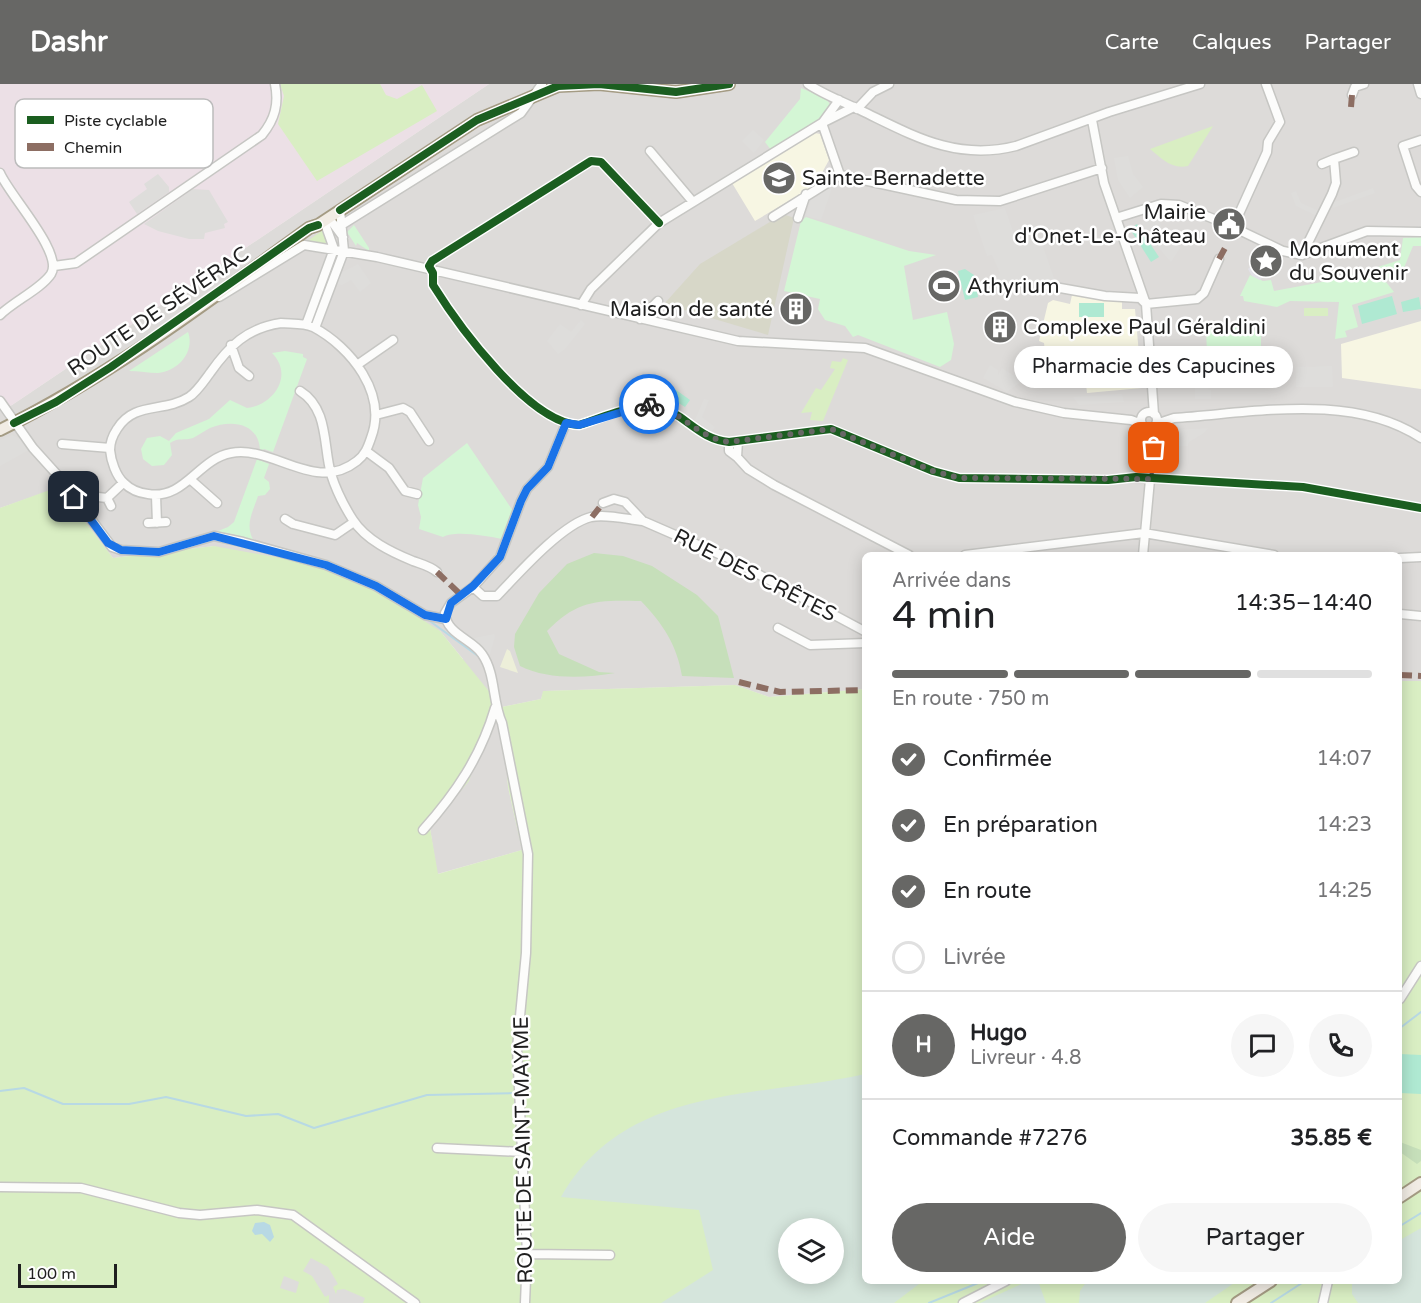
<!DOCTYPE html>
<html lang="fr">
<meta charset="utf-8">
<style>
:root{--surface:#fff;--page:#f6f6f6;--text:#202124;--muted:#757577;--line:#e0e0e0;--accent:#676765}
body{margin:0;font-family:"Varela Round",sans-serif;background:var(--page);color:var(--text);height:100vh;display:flex;flex-direction:column;font-size:22px;white-space:nowrap}
*{box-sizing:border-box;margin:0}
p{font-size:20px;color:var(--muted)}
.icon{flex:none;width:33px;height:33px;fill:none;stroke:currentColor;stroke-width:2;stroke-linecap:round;stroke-linejoin:round}
.map{position:relative;flex:1;overflow:hidden}
.panel{position:absolute;left:862px;top:468px;width:540px;height:732px;display:flex;flex-direction:column;background:var(--surface);border-radius:9px;box-shadow:0 3px 15px #0003}
.panel>*{flex:none}
.tools{position:absolute;left:778px;top:1134px;display:grid;gap:12px}
.tools a{display:grid;place-items:center;width:66px;height:66px;border-radius:50%;background:var(--surface);box-shadow:0 3px 15px #0003;font-size:30px}
.scale{position:absolute;left:18px;bottom:15px;width:99px;box-sizing:border-box;padding-left:6px;border:3px solid #1f1f1f;border-top:0;font-size:16px;line-height:21px;white-space:nowrap;color:#1f1f1f;-webkit-text-stroke:4px #fff;paint-order:stroke}
.pin{position:absolute;display:grid;place-items:center;width:51px;height:51px;color:#fff;margin:-26px;border-radius:12px;box-shadow:0 3px 9px #0006}
.courier{position:absolute;display:grid;place-items:center;width:60px;height:60px;margin:-30px;border:4px solid #1a73e8;border-radius:50%;background:#fff;color:#222;box-shadow:0 2px 8px #0007}
.bubble{position:absolute;height:42px;border-radius:21px;background:var(--surface);box-shadow:0 3px 15px #0003;font-size:20px;font-weight:600;line-height:42px;text-align:center}
.overview em{font-style:normal;font-weight:600}
.overview div{display:flex;flex-direction:column-reverse}
.overview{display:flex;align-items:center;justify-content:space-between;height:102px;padding:0 30px}
h1{font-size:39px;font-weight:600;line-height:45px}
.bar{display:grid;grid-template-columns:repeat(4,1fr);gap:9px 6px;align-content:center;height:72px;padding:0 30px}
.bar i{height:8px;border-radius:4px;background:var(--line)}
.bar .active{background:var(--accent)}
.bar p{grid-column:span 4}
.line{display:flex;align-items:center;gap:15px;padding:0 30px;border-top:2px solid var(--line)}
.line div{flex:1}
.round{display:grid;place-items:center;flex:none;width:63px;height:63px;border-radius:32px;background:var(--page)}
ol{padding:0 30px;list-style:none}
li{display:flex;align-items:center;gap:18px;height:66px}
li p{margin-inline-start:auto}
li .icon{padding:6px;border-radius:50%;background:var(--accent);color:#fff;stroke-width:4}
li:last-child{color:var(--muted)}
li i{width:33px;height:33px;border:3px solid var(--line);border-radius:50%}
.cta{display:flex;gap:12px;margin-top:auto;padding:12px 30px}
.cta a{flex:1;height:69px;border-radius:36px;background:var(--accent);color:#fff;font-size:24px;font-weight:600;line-height:69px;text-align:center}
.cta a+a{background:var(--page);color:var(--text)}
header{display:flex;align-items:center;gap:36px;box-sizing:border-box;height:84px;padding:0 30px;background:var(--accent);color:#fff}
header strong{font-size:28px}
nav{display:flex;gap:33px;margin-inline-start:auto;font-size:21px}
.map>svg:first-child{display:block}
</style>
<header>
<strong>Dashr</strong>
<nav><a>Carte</a><a>Calques</a><a>Partager</a></nav>
</header>
<div class="map">
<svg width="1421" height="1219" viewBox="0 0 1421 1219">
<rect width="100%" height="100%" fill="#eeece7"/>
<path fill="#dddbd9" d="M489 0H1421V597H1400V471H866L865 605 769 613 735 601 544 607 541 615 502 623 508 703 522 766 437 790 430 744 463 575 440 547 214 462 113 474 58 404 0 424V326L12 321Z"/>
<path fill="#ece0e6" d="M0 0H489L12 321 0 326Z"/>
<path fill="#f7f6e3" d="M815 49 820 50 829 76 823 87 822 97 755 137 732 99Z
M1072 211 1122 218V225H1135L1142 304 1087 309 1086 300 1093 299V295L1099 288 1097 265 1046 276 1044 259 1039 257 1048 219 1053 216 1070 220Z
M1421 237V305L1342 294 1341 260Z"/>
<path fill="#d7d7c8" d="M783 130 794 134 768 251 664 220 700 180Z"/>
<path fill="#edefd9" d="M507 565 510 567 518 589 500 583Z"/>
<path fill="#d9eec3" fill-rule="evenodd" d="M280 0H380L386 11 397 15 422 1 437 27 317 97 278 40 284 12Z
M1213 42 1188 82C1172 86 1161 74 1150 65Z
M323 146 329 162 306 158Z
M1304 224H1328V232H1304Z
M843 274 848 276 823 337 810 336 812 328 801 329 816 304 821 306 835 285 830 284 832 277 841 278Z
M58 403 113 474 214 462 313 480 378 507 440 547 496 616 469 697 430 744 438 790 522 766 508 703 502 623 541 615 543 607 735 601 769 613 865 605 866 1197H1400V597H1421V1219H0V424ZM789 1144H834V1190H789Z"/>
<path fill="#c6dfba" d="M594 469 623 472 652 482 697 511 718 532 734 594 682 592C677 561 663 540 641 517 599 516 578 515 547 547L559 570 599 588 615 589C585 594 548 596 520 582L514 563 515 550 539 509 567 480Z
M1400 1058 1421 1066V1077L1417 1080 1400 1068Z"/>
<path fill="#d5e5dc" fill-rule="evenodd" d="M865 990 866 1197H923L894 1219H661L713 1186 699 1126 561 1113C626 1000 755 1015 865 990ZM834 1144V1190H789V1144Z
M1421 1144V1219H1358L1352 1210V1197H1400V1156Z
M1028 1197H1038L1046 1219H980Z
M1087 1197H1237L1205 1219H1079L1080 1207Z"/>
<path fill="#d4f6d5" d="M801 4 825 14 830 20C825 42 789 55 771 66L765 58 800 15Z
M806 133 909 167 936 171 904 182 913 236 947 228 954 260 951 276 940 283 858 251 853 253 845 242 825 236 818 225 820 215 784 207 801 137Z
M354 141 369 164V167L357 159 356 162 347 148Z
M1421 153V162H1413L1401 191 1392 187 1386 198 1394 208 1352 221 1358 243 1345 247 1347 253 1335 255 1339 218 1290 217 1277 223 1244 217 1243 212H1240L1250 191 1263 197 1271 196 1274 207 1343 194 1400 176 1403 154Z
M1241 240 1261 250V264L1257 268 1256 275 1250 279 1246 289H1213L1211 270 1207 269 1206 246Z
M188 248C195 267 179 287 158 289 149 289 139 287 129 287Z
M285 267 303 270V273L307 275 273 368 264 365 260 368C260 339 232 335 210 344 204 347 199 351 193 354 184 357 179 353 170 359L172 371 164 381 152 382 143 375 141 365 147 354 160 352 169 357 176 349 209 335 230 316 247 324C274 321 294 291 272 269Z
M467 359 513 427 502 455C488 452 454 446 443 453L419 445 421 433 418 421 423 394Z
M257 375 269 380 264 394 269 398 270 405 265 411 258 412C252 430 244 442 255 459L233 450 213 449 228 443 234 438Z"/>
<path fill="#afe9d2" d="M1137 140 1159 173 1151 178 1130 145Z
M965 185 974 191 978 213 965 216 958 187Z
M1392 212 1397 230 1362 240 1358 222Z
M1419 213 1421 225 1403 228 1401 218Z
M1079 219H1104V233H1079Z
M672 303 690 316 685 323 666 311Z
M1400 970 1421 971V1010L1400 1009Z"/>
<path fill="#dedddb" d="M753 46 764 56 754 69 742 57Z
M1128 72 1133 90 1143 103 1130 114 1118 96 1114 74Z
M158 90 169 103V108L137 130 129 118 147 105 144 100Z
M829 100 832 104 821 136 806 132 812 111 817 113Z
M1373 104 1375 109 1333 124 1332 119Z
M193 105 209 106 228 138 224 140 225 144 205 149 204 155H189L158 147 144 140Z
M1296 107 1301 119 1319 127 1317 132 1296 122 1291 109Z
M1160 122H1178L1207 133 1205 139 1179 128 1162 129Z
M1005 124 1017 159 1039 151 1055 197 1040 204 1037 209 1026 204 1014 206 996 198 1000 189 992 171 987 172 973 131Z
M1157 132 1162 145 1171 151 1180 164 1171 178 1149 153 1142 138Z
M358 180 371 199 360 208 351 196 342 201 337 200 339 190Z
M581 236 585 240 565 265 558 270 547 257 560 240 571 248Z
M990 281 998 286V291L1002 284 1022 297 1007 308 983 294Z
M1332 282 1333 303H1296V283Z
M1198 294 1207 298 1232 294V300L1207 305 1211 306V315H1195V295Z
M1122 310 1124 318 1079 321 1073 313Z
M704 315 709 316 702 333 715 343 711 348 695 336Z
M1208 344 1204 349 1189 358 1188 362H1178V367L1168 366V371H1160L1171 346Z
M12 351 24 357 29 366 0 382V356Z
M494 550 495 553 489 574 474 554Z
M311 1174 328 1183 338 1200 333 1203 336 1210 337 1206 344 1205 365 1214 363 1219H329V1211L325 1213 312 1192 303 1187Z
M284 1192 299 1198 296 1209 280 1204Z"/>
<path fill="#e2e1e7" d="M1256 177 1268 181 1270 185 1260 196 1252 192 1248 185Z"/>
<path fill="#b8d9e4" d="M264 1138 270 1141 274 1153 270 1158 262 1150 255 1151 252 1147 255 1139Z"/>
<g fill="none" stroke-linecap="round" stroke-linejoin="round">
<path stroke="#b8d9e4" stroke-width="2" d="M233 460 274 471
M427 535 478 572
M1400 944 1421 928
M0 1007 24 1004 63 1020H129L166 1013 246 1032 278 1030 314 1044 427 1011 517 1009
M1400 1142 1421 1129
M929 1219 983 1197
M1271 1219 1305 1197"/>
<path stroke="#c5c3bf" stroke-width="8" stroke-dasharray="8 4" stroke-linecap="butt" d="M1219 137 1239 146"/>
<defs>
<path id="minor" d="M808 0C824 11 844 18 862 27 914 52 956 77 1016 62L1109 28 1200 0
M1418 0 1421 10
M1352 11 1355 3 1364 0
M857 25 873 8 889 0
M1092 36 1104 99 1146 220 1154 330
M823 38 839 16
M822 39 840 91
M1421 56 1403 62 1416 102 1421 108
M650 67 693 118
M1322 80 1334 75
M0 89C9 111 64 169 51 190 41 205 14 217 0 231
M840 91 956 116 1000 117 1102 84
M1238 132 1267 68 1268 58 1280 38 1266 0
M773 133 840 91
M329 134 343 153
M798 134 806 110
M1116 134 1161 120 1179 121 1219 137
M324 137 334 165
M659 139 601 78 591 77 432 177 429 182 433 189V201C458 241 529 339 579 341 612 331 648 310 680 333 697 345 708 356 729 358L831 345 933 387 959 394 1108 396 1136 393 1303 403 1421 424
M343 140 521 29 542 0
M1239 146 1283 167 1302 171 1367 147 1421 148
M1302 171 1332 110 1336 99 1334 75 1354 68
M54 182 76 179 262 51C275 35 279 20 275 0
M1049 202 1105 212 1140 214 1146 220 1197 215 1204 209 1219 175
M219 213 304 161 377 173 738 257 865 264 1015 318 1064 329 1131 336 1142 340
M581 221 591 205 659 139 822 39 854 23
M640 235 658 217
M281 239C291 240 304 239 313 243 351 263 388 310 371 354 368 363 365 371 357 377 315 410 274 361 231 369 198 375 185 416 148 410 139 409 131 406 124 399 116 392 111 377 110 366 110 359 113 351 117 345 134 317 164 329 189 313 197 308 204 297 210 289 229 262 247 244 281 239Z
M306 241 334 165
M315 244 344 167 340 126
M231 261 239 284 249 292
M357 281 393 256
M300 307C329 325 323 362 331 390 336 406 344 422 353 436 366 456 391 468 413 477 421 480 430 482 437 488
M0 317 33 364 61 395 112 463 121 466 159 468 214 452 243 458 326 481 376 502 425 531 445 535
M1141 336a8 8 0 1 1 16 0a8 8 0 1 1-16 0Z
M376 331 403 324 410 328 429 357
M1156 340 1174 334C1253 329 1352 308 1421 354
M729 358V367L737 373 738 357
M62 360 110 364
M366 367 389 384 405 407 417 410
M737 373 748 385 774 401 909 471
M191 396 217 419
M156 412 157 439
M98 413 107 414
M603 419 614 415 625 418 643 437 728 474 866 548
M111 422 107 414 123 399
M285 435 293 440 335 451 354 438
M148 439 166 438
M965 471 1144 449 1274 471
M1143 471 1155 342
M1400 474 1421 473
M473 503 483 512H497C518 490 562 440 591 433 607 430 626 435 643 437
M1400 530 1421 532
M778 544 810 561 866 559
M423 746C456 709 481 672 495 624
M1400 915 1421 882
M437 1064 523 1068
M0 1103 81 1104 179 1129 200 1131 257 1126 293 1131 415 1219
M527 1170 610 1171
M525 1219 527 1170 517 964 526 869 528 770 502 639C492 617 496 590 482 570 472 555 446 550 445 529L451 519 473 503 500 473 521 417 527 405 548 383 566 339
M963 1219 1006 1197
M1323 1219 1328 1197"/>
<path id="major" d="M0 346C110 292 210 216 309 144L318 141 477 36 558 2 599 0 676 8 729 0
M1400 1113 1421 1099
M1237 1219 1271 1197"/>
</defs>
<use href="#minor" stroke="#c6c6c3" stroke-width="11"/>
<use href="#major" stroke="#a49b83" stroke-width="14"/>
<use href="#minor" stroke="#fcfcfb" stroke-width="8"/>
<use href="#major" stroke="#f1ece4" stroke-width="10"/>
<path stroke="#8d6e63" stroke-width="6" stroke-dasharray="12 6" stroke-linecap="butt" d="M1351 23 1352 11
M1229 153 1238 132
M1219 175 1225 164
M592 433 603 419
M437 488 461 511
M1400 591 1421 592
M739 598 780 608 866 606"/>
<defs>
<path id="cycleway" d="M340 126 477 36 558 2 599 0 676 8 729 0
M659 139 601 78 591 77 432 177 429 182 433 189V201C458 241 529 339 579 341 612 331 648 310 680 333 697 345 708 356 729 358L831 345 933 387 959 394 1108 396 1136 393 1303 403 1421 424
M14 339 56 318 111 283 309 144 318 141"/>
</defs>
<use href="#cycleway" stroke="#fff" stroke-width="11"/>
<use href="#cycleway" stroke="#1b5e20" stroke-width="8"/>
</g>
<g fill="none" stroke-linecap="round" stroke-linejoin="round">
<path stroke="#676765" stroke-width="6" stroke-dasharray="0 10.8" d="M649 320C680 325 697 354 729 358L831 345 933 387 959 394 1151 395 1154 364"/>
<path stroke="#1a73e8" stroke-width="8" d="M74 413 108 459 121 466 159 468 214 452 326 481 376 502 425 531 446 535 451 519 473 502 500 473 521 417 527 405 548 383 566 339 579 341 649 320"/>
</g>
<defs>
<symbol id="school-disc" viewBox="-11 -11 22 22"><circle r="9.5" fill="#676765" stroke="#fff"/><path d="M0-5L7-2L0 1L-7-2ZM-4 1L0 2.5L4 1V4Q0 6-4 4Z" fill="#fff"/></symbol>
<symbol id="civic-disc" viewBox="-11 -11 22 22"><circle r="9.5" fill="#676765" stroke="#fff"/><path d="M-.6-6.5H3V-4.5H.6V-3L4-1V1h2V6H-6V1h2V-1L-.6-3ZM-1.2 2.5V6h2.4V2.5Z" fill="#fff"/></symbol>
<symbol id="sight-disc" viewBox="-11 -11 22 22"><circle r="9.5" fill="#676765" stroke="#fff"/><path d="M0-6L1.8-2.2L6-1.7L2.9 1.2L3.7 5.4L0 3.3L-3.7 5.4L-2.9 1.2L-6-1.7L-1.8-2.2Z" fill="#fff"/></symbol>
<symbol id="stadium-disc" viewBox="-11 -11 22 22"><circle r="9.5" fill="#676765" stroke="#fff"/><path d="M0-5a6.5 5 0 1 0 0 10a6.5 5 0 1 0 0-10ZM-3.5-1.8h7v3.6h-7Z" fill="#fff"/></symbol>
<symbol id="building-disc" viewBox="-11 -11 22 22"><circle r="9.5" fill="#676765" stroke="#fff"/><path d="M-4-6H4V6H1V3H-1V6H-4ZM-2.5-4.3h1.7v1.8h-1.7ZM.8-4.3h1.7v1.8H.8ZM-2.5-1h1.7V.8h-1.7ZM.8-1h1.7V.8H.8Z" fill="#fff"/></symbol>
</defs>
<g fill-rule="evenodd">
<use href="#school-disc" x="760" y="75" width="38" height="38"/>
<use href="#civic-disc" x="1210" y="121" width="38" height="38"/>
<use href="#sight-disc" x="1247" y="158" width="38" height="38"/>
<use href="#stadium-disc" x="925" y="183" width="38" height="38"/>
<use href="#building-disc" x="777" y="206" width="38" height="38"/>
<use href="#building-disc" x="981" y="224" width="38" height="38"/>
</g>
<g text-anchor="middle" stroke-width="5" stroke-linejoin="round" paint-order="stroke">
<g font-size="21" fill="#1f1f1f" stroke="#fff" text-anchor="start">
<text x="802" y="101">Sainte-Bernadette</text>
<text x="1206" y="135" text-anchor="end">Mairie<tspan x="1206" dy="24">d'Onet-Le-Château</tspan></text>
<text x="1289" y="172">Monument<tspan x="1289" dy="24">du Souvenir</tspan></text>
<text x="967" y="209">Athyrium</text>
<text x="773" y="232" text-anchor="end">Maison de santé</text>
<text x="1023" y="250">Complexe Paul Géraldini</text>
</g>
<g font-size="21" fill="#1f1f1f" stroke="#fff">
<text transform="translate(158 227) rotate(-34)" y="7">ROUTE DE SÉVÉRAC</text>
<text transform="translate(755 491) rotate(27)" y="7">RUE DES CRÊTES</text>
<text transform="translate(523 1066) rotate(-91)" y="7">ROUTE DE SAINT-MAYME</text>
</g>
</g>
<rect x="15" y="15" width="198" height="69" rx="9" fill="#fff" stroke="#bcbcbc" stroke-width="1.5"/>
<rect x="27" y="32" width="27" height="8" fill="#1b5e20"/>
<rect x="27" y="59" width="27" height="8" fill="#8d6e63"/>
<g font-size="16" fill="#1f1f1f">
<text x="64" y="42">Piste cyclable</text>
<text x="64" y="69">Chemin</text>
</g>
</svg>
<div class="tools">
<a><svg class="icon" aria-label="layers" viewBox="0 0 24 24"><path d="M12 4l9 5-9 5-9-5zM3 14l9 5 9-5"/></svg></a>
</div>
<div class="scale">100 m</div>
<div class="pin" style="left:1154px;top:364px;background:#ea580c"><svg class="icon" aria-label="bag" viewBox="0 0 24 24"><path d="M5 8h14l-1 12H6zM9 8a3 3 0 0 1 6 0"/></svg></div>
<div class="pin" style="left:74px;top:413px;background:#1f2937"><svg class="icon" aria-label="home" viewBox="0 0 24 24"><path d="M3 11l9-7 9 7M6 9v11h12V9"/></svg></div>
<div class="courier" style="left:649px;top:320px"><svg class="icon" aria-label="bike" viewBox="0 0 24 24"><circle cx="6" cy="16" r="4"/><circle cx="18" cy="16" r="4"/><path d="M6 16l4-8h5l3 8M10 8l3 8H6M13 5h3"/></svg></div>
<div class="bubble" style="left:1014px;top:262px;width:279px">Pharmacie des Capucines</div>
<section class="panel">
<div class="overview"><div><h1>4 min</h1><p>Arrivée dans</p></div><em>14:35–14:40</em></div>
<div class="bar"><i class="active"></i><i class="active"></i><i class="active"></i><i></i><p>En route · 750 m</p></div>
<ol>
<li><svg class="icon" aria-label="check" viewBox="0 0 24 24"><path d="M5 12l5 5 9-10"/></svg>Confirmée<p>14:07</p></li>
<li><svg class="icon" aria-label="check" viewBox="0 0 24 24"><path d="M5 12l5 5 9-10"/></svg>En préparation<p>14:23</p></li>
<li><svg class="icon" aria-label="check" viewBox="0 0 24 24"><path d="M5 12l5 5 9-10"/></svg>En route<p>14:25</p></li>
<li><i></i>Livrée</li>
</ol>
<div class="line" style="height:108px"><b class="round" style="background:var(--accent);color:#fff">H</b><div><b>Hugo</b><p>Livreur · 4.8</p></div><a class="round"><svg class="icon" aria-label="chat" viewBox="0 0 24 24"><path d="M4 5h16v11H9l-5 4z"/></svg></a><a class="round"><svg class="icon" aria-label="phone" viewBox="0 0 24 24"><path d="M5 4h4l2 5-3 2q2 4 5 5l2-3 5 2v4C11 20 4 13 5 4z"/></svg></a></div>
<div class="line" style="height:78px"><div>Commande #7276</div><b>35.85 €</b></div>
<div class="cta"><a>Aide</a><a>Partager</a></div>
</section>
</div>
